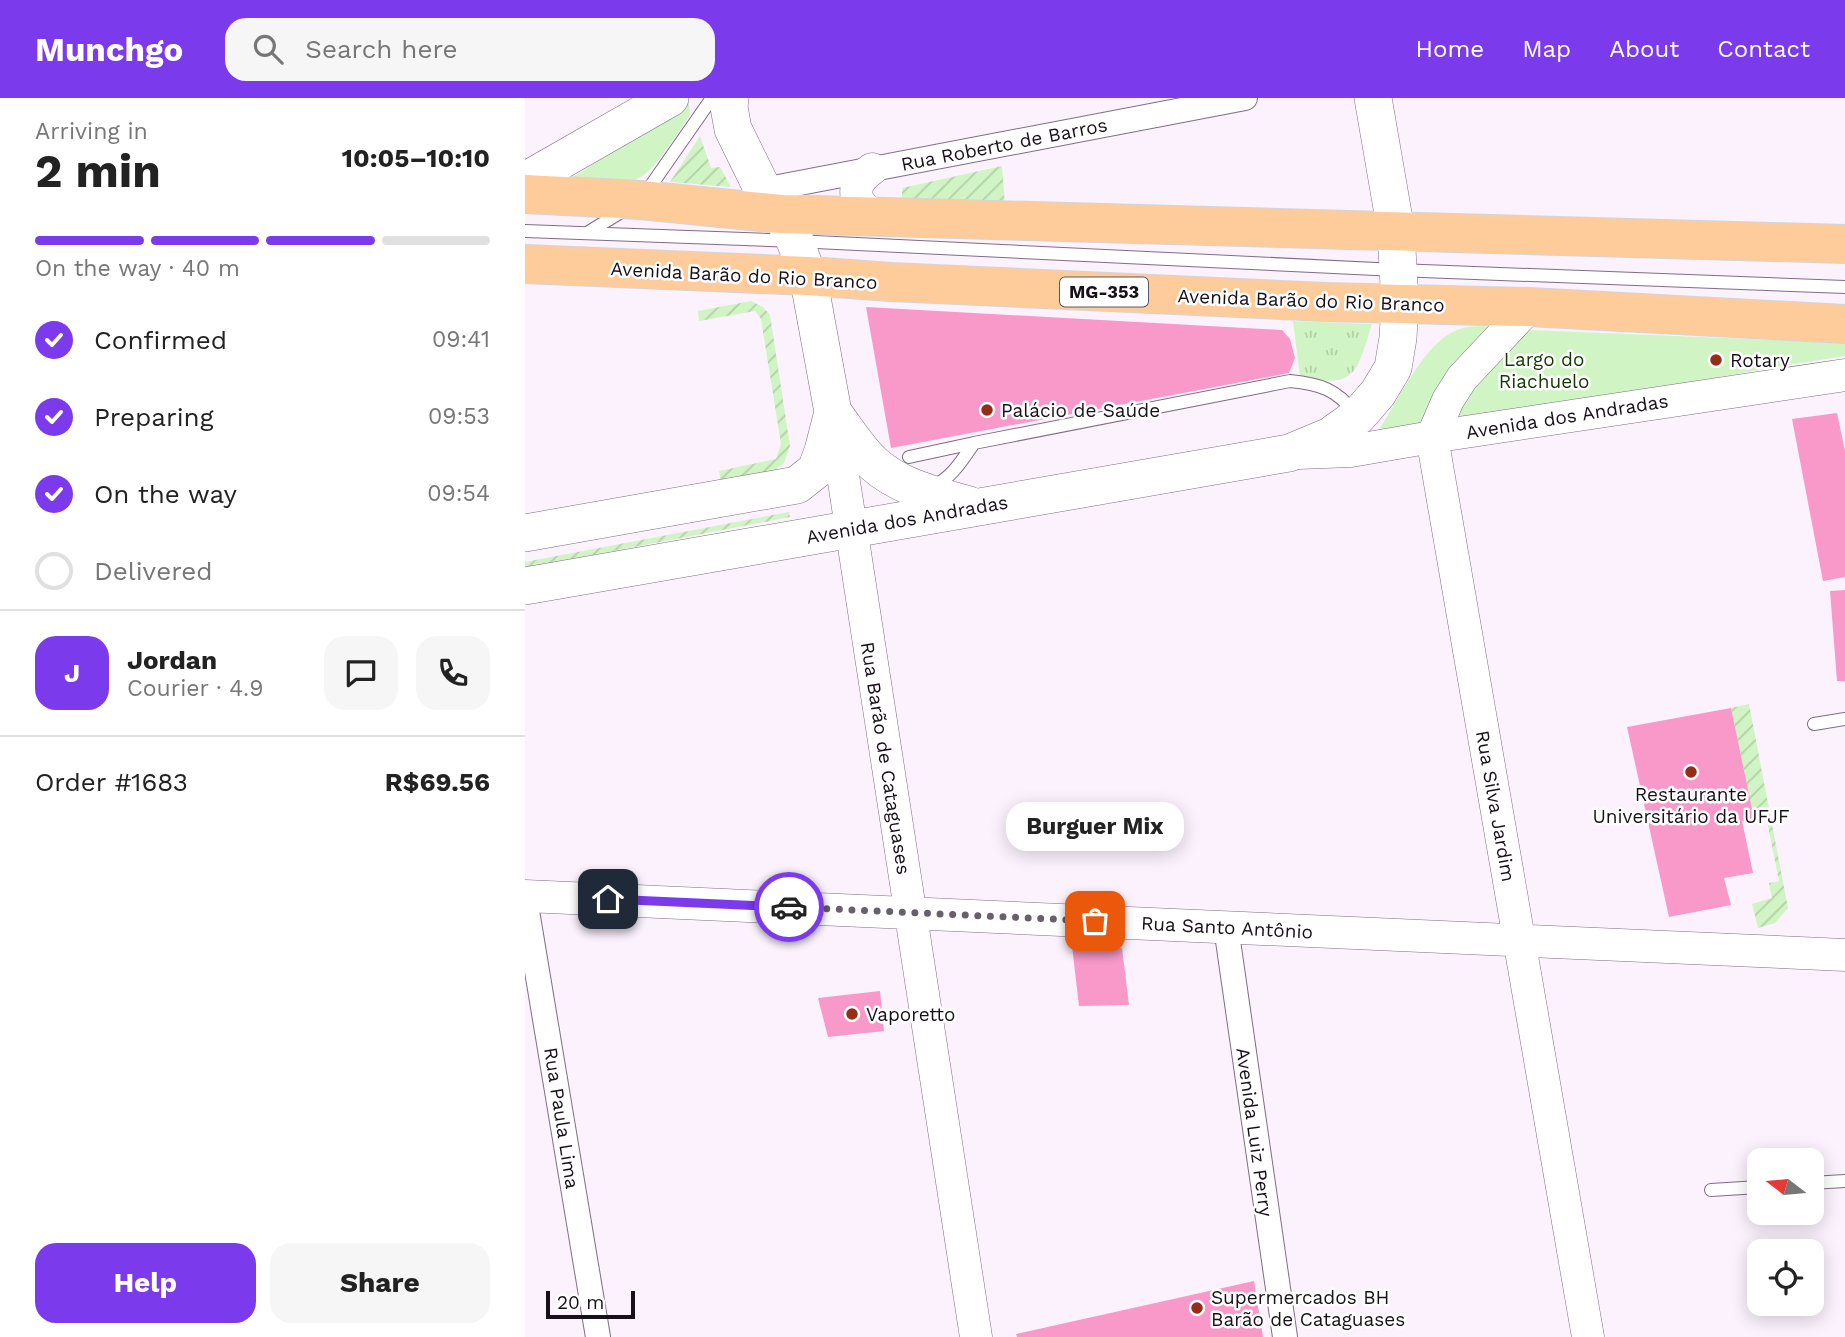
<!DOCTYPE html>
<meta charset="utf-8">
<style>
:root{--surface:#fff;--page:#f6f6f6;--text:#222;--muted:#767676;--line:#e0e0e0;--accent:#7c3aed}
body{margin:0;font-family:"Work Sans",sans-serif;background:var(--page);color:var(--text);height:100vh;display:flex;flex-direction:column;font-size:26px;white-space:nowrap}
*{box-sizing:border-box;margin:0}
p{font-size:23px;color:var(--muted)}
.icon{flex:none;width:38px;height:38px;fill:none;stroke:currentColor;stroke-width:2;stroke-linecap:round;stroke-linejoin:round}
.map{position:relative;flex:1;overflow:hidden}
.side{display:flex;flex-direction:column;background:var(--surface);width:525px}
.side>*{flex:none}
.needle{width:46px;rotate:286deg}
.fabs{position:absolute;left:1222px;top:1050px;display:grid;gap:14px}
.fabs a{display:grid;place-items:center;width:77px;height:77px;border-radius:14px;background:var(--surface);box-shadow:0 4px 18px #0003;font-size:35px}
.scale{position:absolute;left:21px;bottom:18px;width:89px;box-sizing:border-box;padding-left:7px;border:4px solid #181019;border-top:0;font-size:19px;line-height:24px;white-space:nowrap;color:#181019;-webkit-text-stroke:5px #fff;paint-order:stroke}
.pin{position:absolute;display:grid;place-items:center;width:60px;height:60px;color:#fff;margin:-30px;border-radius:14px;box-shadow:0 4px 10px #0006}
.courier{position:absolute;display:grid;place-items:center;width:70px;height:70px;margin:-35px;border:5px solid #7c3aed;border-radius:50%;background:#fff;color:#222;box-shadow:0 2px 9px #0007}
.bubble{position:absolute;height:49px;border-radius:21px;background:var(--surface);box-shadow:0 4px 18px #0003;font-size:23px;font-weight:700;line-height:49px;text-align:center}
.headline em{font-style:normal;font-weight:700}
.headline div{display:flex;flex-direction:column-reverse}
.headline{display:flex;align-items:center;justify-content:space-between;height:119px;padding:0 35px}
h1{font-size:46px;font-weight:700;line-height:52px}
.bar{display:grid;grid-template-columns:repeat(4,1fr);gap:10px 7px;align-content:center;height:84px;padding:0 35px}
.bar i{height:9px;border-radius:5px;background:var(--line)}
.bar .active{background:var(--accent)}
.bar p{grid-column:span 4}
.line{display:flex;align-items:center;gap:18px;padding:0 35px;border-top:2px solid var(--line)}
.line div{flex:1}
.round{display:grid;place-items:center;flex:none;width:74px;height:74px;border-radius:21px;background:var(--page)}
ol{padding:0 35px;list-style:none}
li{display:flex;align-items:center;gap:21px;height:77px}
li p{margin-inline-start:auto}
li .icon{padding:7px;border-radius:50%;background:var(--accent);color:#fff;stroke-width:4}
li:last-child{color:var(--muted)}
li i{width:38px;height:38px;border:4px solid var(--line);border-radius:50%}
.button{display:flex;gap:14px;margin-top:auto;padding:14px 35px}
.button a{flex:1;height:80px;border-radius:21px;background:var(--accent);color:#fff;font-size:28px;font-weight:700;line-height:80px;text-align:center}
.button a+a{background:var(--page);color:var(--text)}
header{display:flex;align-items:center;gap:42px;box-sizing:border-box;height:98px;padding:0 35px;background:var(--accent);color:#fff}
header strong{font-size:33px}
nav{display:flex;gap:38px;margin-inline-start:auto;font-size:24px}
.search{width:490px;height:63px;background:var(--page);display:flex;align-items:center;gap:18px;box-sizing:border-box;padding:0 24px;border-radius:21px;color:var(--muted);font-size:26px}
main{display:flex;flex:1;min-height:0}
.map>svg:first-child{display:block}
</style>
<header>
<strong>Munchgo</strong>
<div class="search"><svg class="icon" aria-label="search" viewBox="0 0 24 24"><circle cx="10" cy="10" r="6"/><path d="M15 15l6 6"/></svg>Search here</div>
<nav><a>Home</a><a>Map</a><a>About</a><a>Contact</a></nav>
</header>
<main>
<section class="side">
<div class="headline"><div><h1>2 min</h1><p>Arriving in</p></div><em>10:05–10:10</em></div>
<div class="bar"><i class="active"></i><i class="active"></i><i class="active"></i><i></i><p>On the way · 40 m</p></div>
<ol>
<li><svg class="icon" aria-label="check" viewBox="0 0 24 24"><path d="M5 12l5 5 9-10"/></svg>Confirmed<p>09:41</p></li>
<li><svg class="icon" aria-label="check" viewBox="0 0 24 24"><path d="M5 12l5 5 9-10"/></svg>Preparing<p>09:53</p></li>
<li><svg class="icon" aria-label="check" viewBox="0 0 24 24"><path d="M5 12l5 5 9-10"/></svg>On the way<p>09:54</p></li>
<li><i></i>Delivered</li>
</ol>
<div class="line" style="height:126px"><b class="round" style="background:var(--accent);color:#fff">J</b><div><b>Jordan</b><p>Courier · 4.9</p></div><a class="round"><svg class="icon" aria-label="chat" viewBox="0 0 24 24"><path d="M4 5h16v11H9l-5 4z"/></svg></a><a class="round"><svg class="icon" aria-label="phone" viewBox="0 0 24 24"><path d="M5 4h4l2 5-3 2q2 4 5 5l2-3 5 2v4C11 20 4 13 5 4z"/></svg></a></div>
<div class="line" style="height:91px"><div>Order #1683</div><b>R$69.56</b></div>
<div class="button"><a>Help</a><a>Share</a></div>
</section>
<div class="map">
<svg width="1320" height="1239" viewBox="0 0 1320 1239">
<defs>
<pattern id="grass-tufts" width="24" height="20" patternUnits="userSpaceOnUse" patternTransform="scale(1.75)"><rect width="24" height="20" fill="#d0f4c3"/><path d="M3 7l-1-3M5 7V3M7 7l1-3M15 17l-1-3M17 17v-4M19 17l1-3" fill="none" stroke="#b2d0a7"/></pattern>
<pattern id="garden-furrows" width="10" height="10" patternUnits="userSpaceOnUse" patternTransform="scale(1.75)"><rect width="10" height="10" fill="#d0f4c3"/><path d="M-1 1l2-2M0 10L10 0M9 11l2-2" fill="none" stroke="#b2d0a7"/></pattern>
</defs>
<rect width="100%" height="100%" fill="#fbf2fd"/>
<path fill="url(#grass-tufts)" d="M768 223 847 226C831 275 832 291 775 279Z"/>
<path fill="#d0f4c3" d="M164 5 165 17C153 33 130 74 112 81 98 86 61 81 45 81Z
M977 229 893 334 863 340 855 330C874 302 902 238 938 230 950 227 965 229 977 229Z
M1005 232 1320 245V258L1245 270 933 326C939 285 974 256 1005 232Z"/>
<path fill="url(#garden-furrows)" d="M175 38 186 70 195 69 206 89 145 84Z
M477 68 480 107 377 104V90Z
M226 203 238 209 245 217 265 348 259 365 245 376 196 386 194 373 251 361 256 346 236 221 230 213 174 223 173 213Z
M264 414 265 419 0 470V464Z
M1224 606 1263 810 1250 825 1233 830 1227 806 1247 800 1244 785 1254 783 1241 718 1229 720 1206 610Z"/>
<path fill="#f899c9" d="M341 209 757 232 765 241 770 260 764 275 366 350Z
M1312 315 1320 353V479L1298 483 1267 321Z
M1320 492V583H1312L1305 493Z
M1206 610 1229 720 1217 723 1228 775 1199 780 1206 807 1144 819 1102 629Z
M547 848 597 850 604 907 554 908Z
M355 893 359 933 303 939 293 900Z
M729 1183 738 1239H492L491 1236Z"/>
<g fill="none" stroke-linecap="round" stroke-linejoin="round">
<defs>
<path id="service" d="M120 96 187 0
M0 133 270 143 872 172 1320 189
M62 135 101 111
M384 359 449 345
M408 388C427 380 438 361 449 345L765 283C795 286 811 291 830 315
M1289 626 1320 621
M1286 1085 1320 1083
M1186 1092 1234 1089"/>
<path id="minor" d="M238 92 720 0
M0 801 73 1239
M701 829 760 1239"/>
<path id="tertiary" d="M347 71C323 88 328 106 351 119
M1004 209 937 280 923 302 907 339 1063 1239
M309 319 451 1239
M773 355 826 353 907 339 1320 277
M0 798 1320 857"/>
<path id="secondary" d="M0 83 145 0
M308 314C320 330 334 353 349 366 376 390 410 397 444 407
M0 435 272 387 291 372 298 353 308 314 283 178 270 143 256 116 238 92 208 31 204 9 205 0
M0 488 764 355 805 338 833 318 853 295 868 270 873 240 875 206 871 133 848 0"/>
<path id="primary" d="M0 96 116 102 256 116 1320 146
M0 166 283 178 366 184 800 204 1004 209 1320 226"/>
</defs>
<use href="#service" stroke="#806c85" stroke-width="14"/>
<use href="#minor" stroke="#806c85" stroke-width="26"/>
<use href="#tertiary" stroke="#806c85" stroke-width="33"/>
<use href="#secondary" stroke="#806c85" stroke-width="38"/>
<use href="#primary" stroke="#d5d4d6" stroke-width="40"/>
<use href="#service" stroke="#fff" stroke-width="12"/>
<use href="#minor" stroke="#fff" stroke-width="24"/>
<use href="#tertiary" stroke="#fff" stroke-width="32"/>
<use href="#secondary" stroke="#fff" stroke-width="37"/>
<use href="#primary" stroke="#fecb9a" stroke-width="38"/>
</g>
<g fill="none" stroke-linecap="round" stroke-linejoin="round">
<path stroke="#675f69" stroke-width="7" stroke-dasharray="0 12.6" d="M264 809 570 823"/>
<path stroke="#7c3aed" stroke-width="9" d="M83 801 264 809"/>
</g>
<g fill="#962d19" stroke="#fff" stroke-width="2.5">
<circle cx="1191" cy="262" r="7"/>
<circle cx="462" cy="312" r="7"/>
<circle cx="1166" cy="674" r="7"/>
<circle cx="327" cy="916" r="7"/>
<circle cx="672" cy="1210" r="7"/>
</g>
<g text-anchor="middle" stroke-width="5" stroke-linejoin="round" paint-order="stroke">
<rect fill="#fff" stroke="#5d585e" stroke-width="2" x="535" y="179.5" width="88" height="29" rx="5"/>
<g font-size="18" font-weight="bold" fill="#181019">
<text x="579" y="200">MG-353</text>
</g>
<g font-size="19" fill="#181019" stroke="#fff">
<text transform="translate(479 46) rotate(-11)" y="7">Rua Roberto de Barros</text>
<text transform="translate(219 177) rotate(3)" y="7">Avenida Barão do Rio Branco</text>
<text transform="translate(786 202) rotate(2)" y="7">Avenida Barão do Rio Branco</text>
<text transform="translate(1042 318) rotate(-9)" y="7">Avenida dos Andradas</text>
<text transform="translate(382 421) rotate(-10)" y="7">Avenida dos Andradas</text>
<text transform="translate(361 660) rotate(81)" y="7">Rua Barão de Cataguases</text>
<text transform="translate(971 708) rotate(80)" y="7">Rua Silva Jardim</text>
<text transform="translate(702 829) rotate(3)" y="7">Rua Santo Antônio</text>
<text transform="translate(37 1020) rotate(81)" y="7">Rua Paula Lima</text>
<text transform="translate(730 1034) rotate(82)" y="7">Avenida Luiz Perry</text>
</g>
<g font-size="19" fill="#123800" stroke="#fff">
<text x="1019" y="268">Largo do<tspan x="1019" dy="22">Riachuelo</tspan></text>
</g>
<g font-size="19" fill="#181019" stroke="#fff" text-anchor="start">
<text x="1205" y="269">Rotary</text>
<text x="476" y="319">Palácio de Saúde</text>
<text x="1166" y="703" text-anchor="middle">Restaurante<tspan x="1166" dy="22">Universitário da UFJF</tspan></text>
<text x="341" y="923">Vaporetto</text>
<text x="686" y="1206">Supermercados BH<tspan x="686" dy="22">Barão de Cataguases</tspan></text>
</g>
</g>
</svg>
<div class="fabs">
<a><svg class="needle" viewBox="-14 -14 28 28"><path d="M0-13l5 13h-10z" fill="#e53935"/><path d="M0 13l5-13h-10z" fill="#767676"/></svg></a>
<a><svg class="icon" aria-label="locate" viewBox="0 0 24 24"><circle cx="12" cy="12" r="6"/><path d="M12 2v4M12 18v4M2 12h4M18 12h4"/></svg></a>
</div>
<div class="scale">20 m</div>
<div class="pin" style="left:570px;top:823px;background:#ea580c"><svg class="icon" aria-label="bag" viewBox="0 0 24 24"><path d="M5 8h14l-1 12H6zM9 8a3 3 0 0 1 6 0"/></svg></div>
<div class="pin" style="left:83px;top:801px;background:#1f2937"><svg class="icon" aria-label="home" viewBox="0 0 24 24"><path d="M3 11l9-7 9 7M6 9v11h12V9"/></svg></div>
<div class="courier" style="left:264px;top:809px"><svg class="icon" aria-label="car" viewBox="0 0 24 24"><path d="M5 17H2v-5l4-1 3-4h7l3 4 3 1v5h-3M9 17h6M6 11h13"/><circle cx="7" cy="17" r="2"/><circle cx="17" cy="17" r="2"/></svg></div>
<div class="bubble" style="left:481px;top:704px;width:178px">Burguer Mix</div>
</div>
</main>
